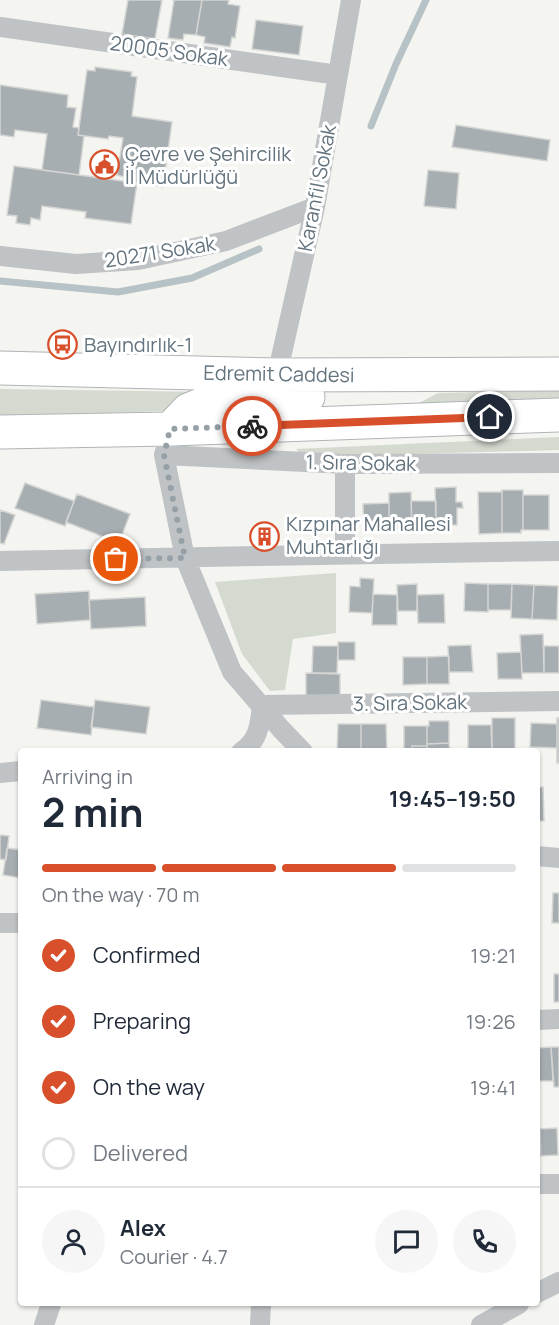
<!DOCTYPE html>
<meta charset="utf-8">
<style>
:root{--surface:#fff;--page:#f6f6f7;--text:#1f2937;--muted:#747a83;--line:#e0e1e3;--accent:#d8502b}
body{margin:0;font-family:Manrope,sans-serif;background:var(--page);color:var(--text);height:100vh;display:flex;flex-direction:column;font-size:22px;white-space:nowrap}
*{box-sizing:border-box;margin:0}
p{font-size:20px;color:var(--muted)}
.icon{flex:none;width:33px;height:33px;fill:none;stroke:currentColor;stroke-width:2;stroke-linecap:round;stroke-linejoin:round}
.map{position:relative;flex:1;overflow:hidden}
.sheet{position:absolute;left:18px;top:748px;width:522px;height:558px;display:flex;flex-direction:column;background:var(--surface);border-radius:6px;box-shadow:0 2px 4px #0004}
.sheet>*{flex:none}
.pin{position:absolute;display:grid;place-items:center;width:51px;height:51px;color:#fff;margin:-26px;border:3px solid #fff;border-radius:50%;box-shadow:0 2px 6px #0007}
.courier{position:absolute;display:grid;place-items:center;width:60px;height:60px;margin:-30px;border:4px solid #d8502b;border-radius:50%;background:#fff;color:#222;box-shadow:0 2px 8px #0007}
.head em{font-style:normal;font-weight:700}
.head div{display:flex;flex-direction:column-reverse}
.head{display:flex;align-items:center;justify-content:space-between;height:102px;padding:0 24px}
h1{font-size:39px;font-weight:700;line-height:45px}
.bar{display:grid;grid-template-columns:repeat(4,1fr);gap:9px 6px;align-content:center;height:72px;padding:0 24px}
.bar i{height:8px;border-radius:4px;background:var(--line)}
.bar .on{background:var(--accent)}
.bar p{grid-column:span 4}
.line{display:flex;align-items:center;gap:15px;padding:0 24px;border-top:2px solid var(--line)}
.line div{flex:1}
.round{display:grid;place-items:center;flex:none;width:63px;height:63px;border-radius:32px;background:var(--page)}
ol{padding:0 24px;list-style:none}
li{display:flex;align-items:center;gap:18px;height:66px}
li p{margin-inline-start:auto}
li .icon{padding:6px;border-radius:50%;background:var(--accent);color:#fff;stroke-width:4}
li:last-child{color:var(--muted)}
li i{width:33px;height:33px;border:3px solid var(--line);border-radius:50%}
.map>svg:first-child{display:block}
</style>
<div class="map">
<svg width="559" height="1325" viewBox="0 0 559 1325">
<rect width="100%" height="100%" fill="#f4f4f0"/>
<path fill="#d5dad1" d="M0 389 213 392 163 411 0 417Z
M559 390V399L417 404 438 393Z
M559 437V450L303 457 296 449Z
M336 573V633L293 639 285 690 270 691 242 654 215 582Z"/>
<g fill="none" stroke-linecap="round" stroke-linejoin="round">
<path stroke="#b7c2c6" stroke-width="7" d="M371 126 396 64 426 0
M0 281 118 292 192 278 259 249"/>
</g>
<path fill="#a6aeb2" stroke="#d5d5d3" stroke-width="1.5" d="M128 0H162L155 39 122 34Z
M172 0H202L196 35 184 34 183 40 168 38 174 0Z
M202 0H229L228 4 240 6 235 38 232 37 230 47 204 43 205 37 196 35Z
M256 20 303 26 299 55 252 49Z
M95 67 132 72 131 76 137 77 132 116 172 122 163 187 124 181V177L117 175 123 138 109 136 108 139 78 135 87 70 95 71Z
M0 85 68 95 67 107 76 108 73 127 79 128 78 135 84 136 79 175 42 170 47 134 15 130 14 137 0 135Z
M456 125 550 140 547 161 452 147Z
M14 166 137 183 131 224 85 218 86 212 42 206 40 220 31 218 30 225 16 223 17 216 7 215Z
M428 170 459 173 456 209 424 206Z
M25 483 74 501 65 526 15 508Z
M456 487V502H462L463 508H457V525H443L440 520 436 521 435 488Z
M502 490H523V530H521V533H502Z
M411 492 412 530H389V493Z
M478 492H502V533L479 534Z
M77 494 130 514 119 543 66 522Z
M523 495H549V530H523Z
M411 501H436V530H412Z
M389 503V530L364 531 363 504Z
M0 510 15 515 4 544 0 543Z
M275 528 276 542 255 543 254 530Z
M360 578 374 579 372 613 349 612 350 586 360 587Z
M465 583 488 584V612L464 611Z
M417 584V611H398L397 585Z
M488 584H512L511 610H488Z
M512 584 534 585 532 619 511 618Z
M534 585 558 586 557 620 532 619Z
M89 591 90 620 37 624 35 594Z
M373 594 397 595V625H372Z
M444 594 445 623H418L417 595Z
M145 597 146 626 91 629 89 600Z
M543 634 544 673H522L520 635Z
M338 642H355V660H338Z
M471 645 473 672H449L448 646Z
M313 646H338L337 673H312Z
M544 646H559V673H544Z
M521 652 522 679H498L497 653Z
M449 656V684H427V657Z
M403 657H427V684L403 685Z
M306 673 340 674V696H306Z
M41 700 94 707 91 735 37 728Z
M95 700 150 707 146 734 91 727Z
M492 718H515V752H492Z
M557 718H559V763H557Z
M429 721H449V743L427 744V726H429Z
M531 723 557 724V748L530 747Z
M338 724H361V752H337Z
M361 724H386L387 752H361Z
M468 725H491L492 752H468Z
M404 726H427V746H412V752H404Z
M449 743 450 752H427V744Z
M412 746H427V752H412Z
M537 787H543L544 821H537Z
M0 835 9 836 6 860 0 859Z
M7 848 21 850V878L3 875Z
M553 893H559V923H552Z
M554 974H559V1002H554Z
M551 1047H559V1087H554Z
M551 1047 553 1081H537V1048Z
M557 1128 558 1155 541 1156 540 1129Z
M537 1129H540L541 1156H537Z"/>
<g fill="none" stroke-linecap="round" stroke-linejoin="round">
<defs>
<path id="trunk" d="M0 368 277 375 559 374
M170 429 188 410 213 400 308 397
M0 432 170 429 559 415"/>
</defs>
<use href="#trunk" stroke="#b0b4b6" stroke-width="35"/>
<path stroke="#bfc3c6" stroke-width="20" d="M0 27 338 75
M0 256 76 264 138 260 226 241 315 207
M277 375 315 207 351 0
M167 444 164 455 185 558 232 672 281 729 303 752
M164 455 345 464 559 463
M345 553V464
M0 561C186 558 373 553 559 551
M241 752C259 741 260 724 262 705L559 701
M0 773 21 771
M537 856 559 858
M0 923H21
M537 1020 559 1019
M537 1184H559
M537 1293 559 1282
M44 1325 51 1304
M260 1325 261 1304
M481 1325 519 1304"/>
<use href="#trunk" stroke="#fff" stroke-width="33"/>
</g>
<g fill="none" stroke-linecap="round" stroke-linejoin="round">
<path stroke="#96a1a7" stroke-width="6" stroke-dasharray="0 10.8" d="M116 559 185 558 164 455 170 429 252 426"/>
<path stroke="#d8502b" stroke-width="8" d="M252 426 490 417"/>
</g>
<defs>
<symbol id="civic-ring" viewBox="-11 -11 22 22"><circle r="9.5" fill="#fff" stroke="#d8502b" stroke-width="1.5"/><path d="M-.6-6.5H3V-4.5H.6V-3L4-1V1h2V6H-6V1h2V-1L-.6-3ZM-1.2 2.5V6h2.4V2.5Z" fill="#d8502b"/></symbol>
<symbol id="bus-ring" viewBox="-11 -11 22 22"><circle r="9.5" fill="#fff" stroke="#d8502b" stroke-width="1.5"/><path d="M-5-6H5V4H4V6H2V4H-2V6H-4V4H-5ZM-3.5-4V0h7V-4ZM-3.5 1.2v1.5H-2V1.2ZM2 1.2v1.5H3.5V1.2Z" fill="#d8502b"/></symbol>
<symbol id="building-ring" viewBox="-11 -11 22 22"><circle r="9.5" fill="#fff" stroke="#d8502b" stroke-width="1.5"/><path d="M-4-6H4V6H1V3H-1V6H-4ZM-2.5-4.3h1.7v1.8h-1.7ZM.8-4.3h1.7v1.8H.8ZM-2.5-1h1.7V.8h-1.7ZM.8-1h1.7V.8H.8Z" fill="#d8502b"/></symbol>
</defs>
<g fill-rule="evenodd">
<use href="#civic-ring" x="88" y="148" width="33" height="33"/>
<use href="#bus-ring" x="46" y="328" width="33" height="33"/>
<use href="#building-ring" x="248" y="520" width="33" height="33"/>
</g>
<g text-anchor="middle" stroke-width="6" stroke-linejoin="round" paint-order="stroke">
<g font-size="20" fill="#64747f" stroke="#fff">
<text transform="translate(169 51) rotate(8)" y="7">20005 Sokak</text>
<text transform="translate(317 188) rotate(-79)" y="7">Karanfil Sokak</text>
<text transform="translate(160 252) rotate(-9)" y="7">20271 Sokak</text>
<text transform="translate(279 374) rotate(1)" y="7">Edremit Caddesi</text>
<text transform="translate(361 463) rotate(1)" y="7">1. Sıra Sokak</text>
<text transform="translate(410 703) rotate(-1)" y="7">3. Sıra Sokak</text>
</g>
<g font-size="20" fill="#64747f" stroke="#fff" text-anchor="start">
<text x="125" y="161">Çevre ve Şehircilik<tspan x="125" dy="23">İl Müdürlüğü</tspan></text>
<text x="84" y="352">Bayındırlık-1</text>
<text x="286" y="531">Kızpınar Mahallesi<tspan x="286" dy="23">Muhtarlığı</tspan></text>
</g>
</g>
</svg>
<div class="pin" style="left:116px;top:559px;background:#ea580c"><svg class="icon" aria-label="bag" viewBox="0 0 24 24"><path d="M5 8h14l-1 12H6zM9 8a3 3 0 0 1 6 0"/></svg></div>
<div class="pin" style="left:490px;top:417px;background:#1f2937"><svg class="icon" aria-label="home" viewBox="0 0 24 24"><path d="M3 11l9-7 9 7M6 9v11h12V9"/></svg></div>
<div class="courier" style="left:252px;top:426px"><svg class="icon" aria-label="bike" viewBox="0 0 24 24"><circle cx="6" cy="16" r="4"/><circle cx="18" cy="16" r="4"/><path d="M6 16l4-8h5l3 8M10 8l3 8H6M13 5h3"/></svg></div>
<section class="sheet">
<div class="head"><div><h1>2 min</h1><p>Arriving in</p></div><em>19:45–19:50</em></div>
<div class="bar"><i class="on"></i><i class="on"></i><i class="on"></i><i></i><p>On the way · 70 m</p></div>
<ol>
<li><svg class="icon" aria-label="check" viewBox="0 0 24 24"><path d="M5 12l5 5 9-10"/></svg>Confirmed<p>19:21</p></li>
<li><svg class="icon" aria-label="check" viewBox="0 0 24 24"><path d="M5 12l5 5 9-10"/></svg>Preparing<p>19:26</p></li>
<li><svg class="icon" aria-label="check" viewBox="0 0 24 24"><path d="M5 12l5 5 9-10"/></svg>On the way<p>19:41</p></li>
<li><i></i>Delivered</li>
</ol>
<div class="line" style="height:108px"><a class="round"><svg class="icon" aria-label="person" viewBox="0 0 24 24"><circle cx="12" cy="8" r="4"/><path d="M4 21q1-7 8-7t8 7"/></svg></a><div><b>Alex</b><p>Courier · 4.7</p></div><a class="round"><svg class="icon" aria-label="chat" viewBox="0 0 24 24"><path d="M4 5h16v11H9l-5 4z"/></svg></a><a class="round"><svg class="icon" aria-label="phone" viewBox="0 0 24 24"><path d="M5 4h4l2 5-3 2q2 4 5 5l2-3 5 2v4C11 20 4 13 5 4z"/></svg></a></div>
</section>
</div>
